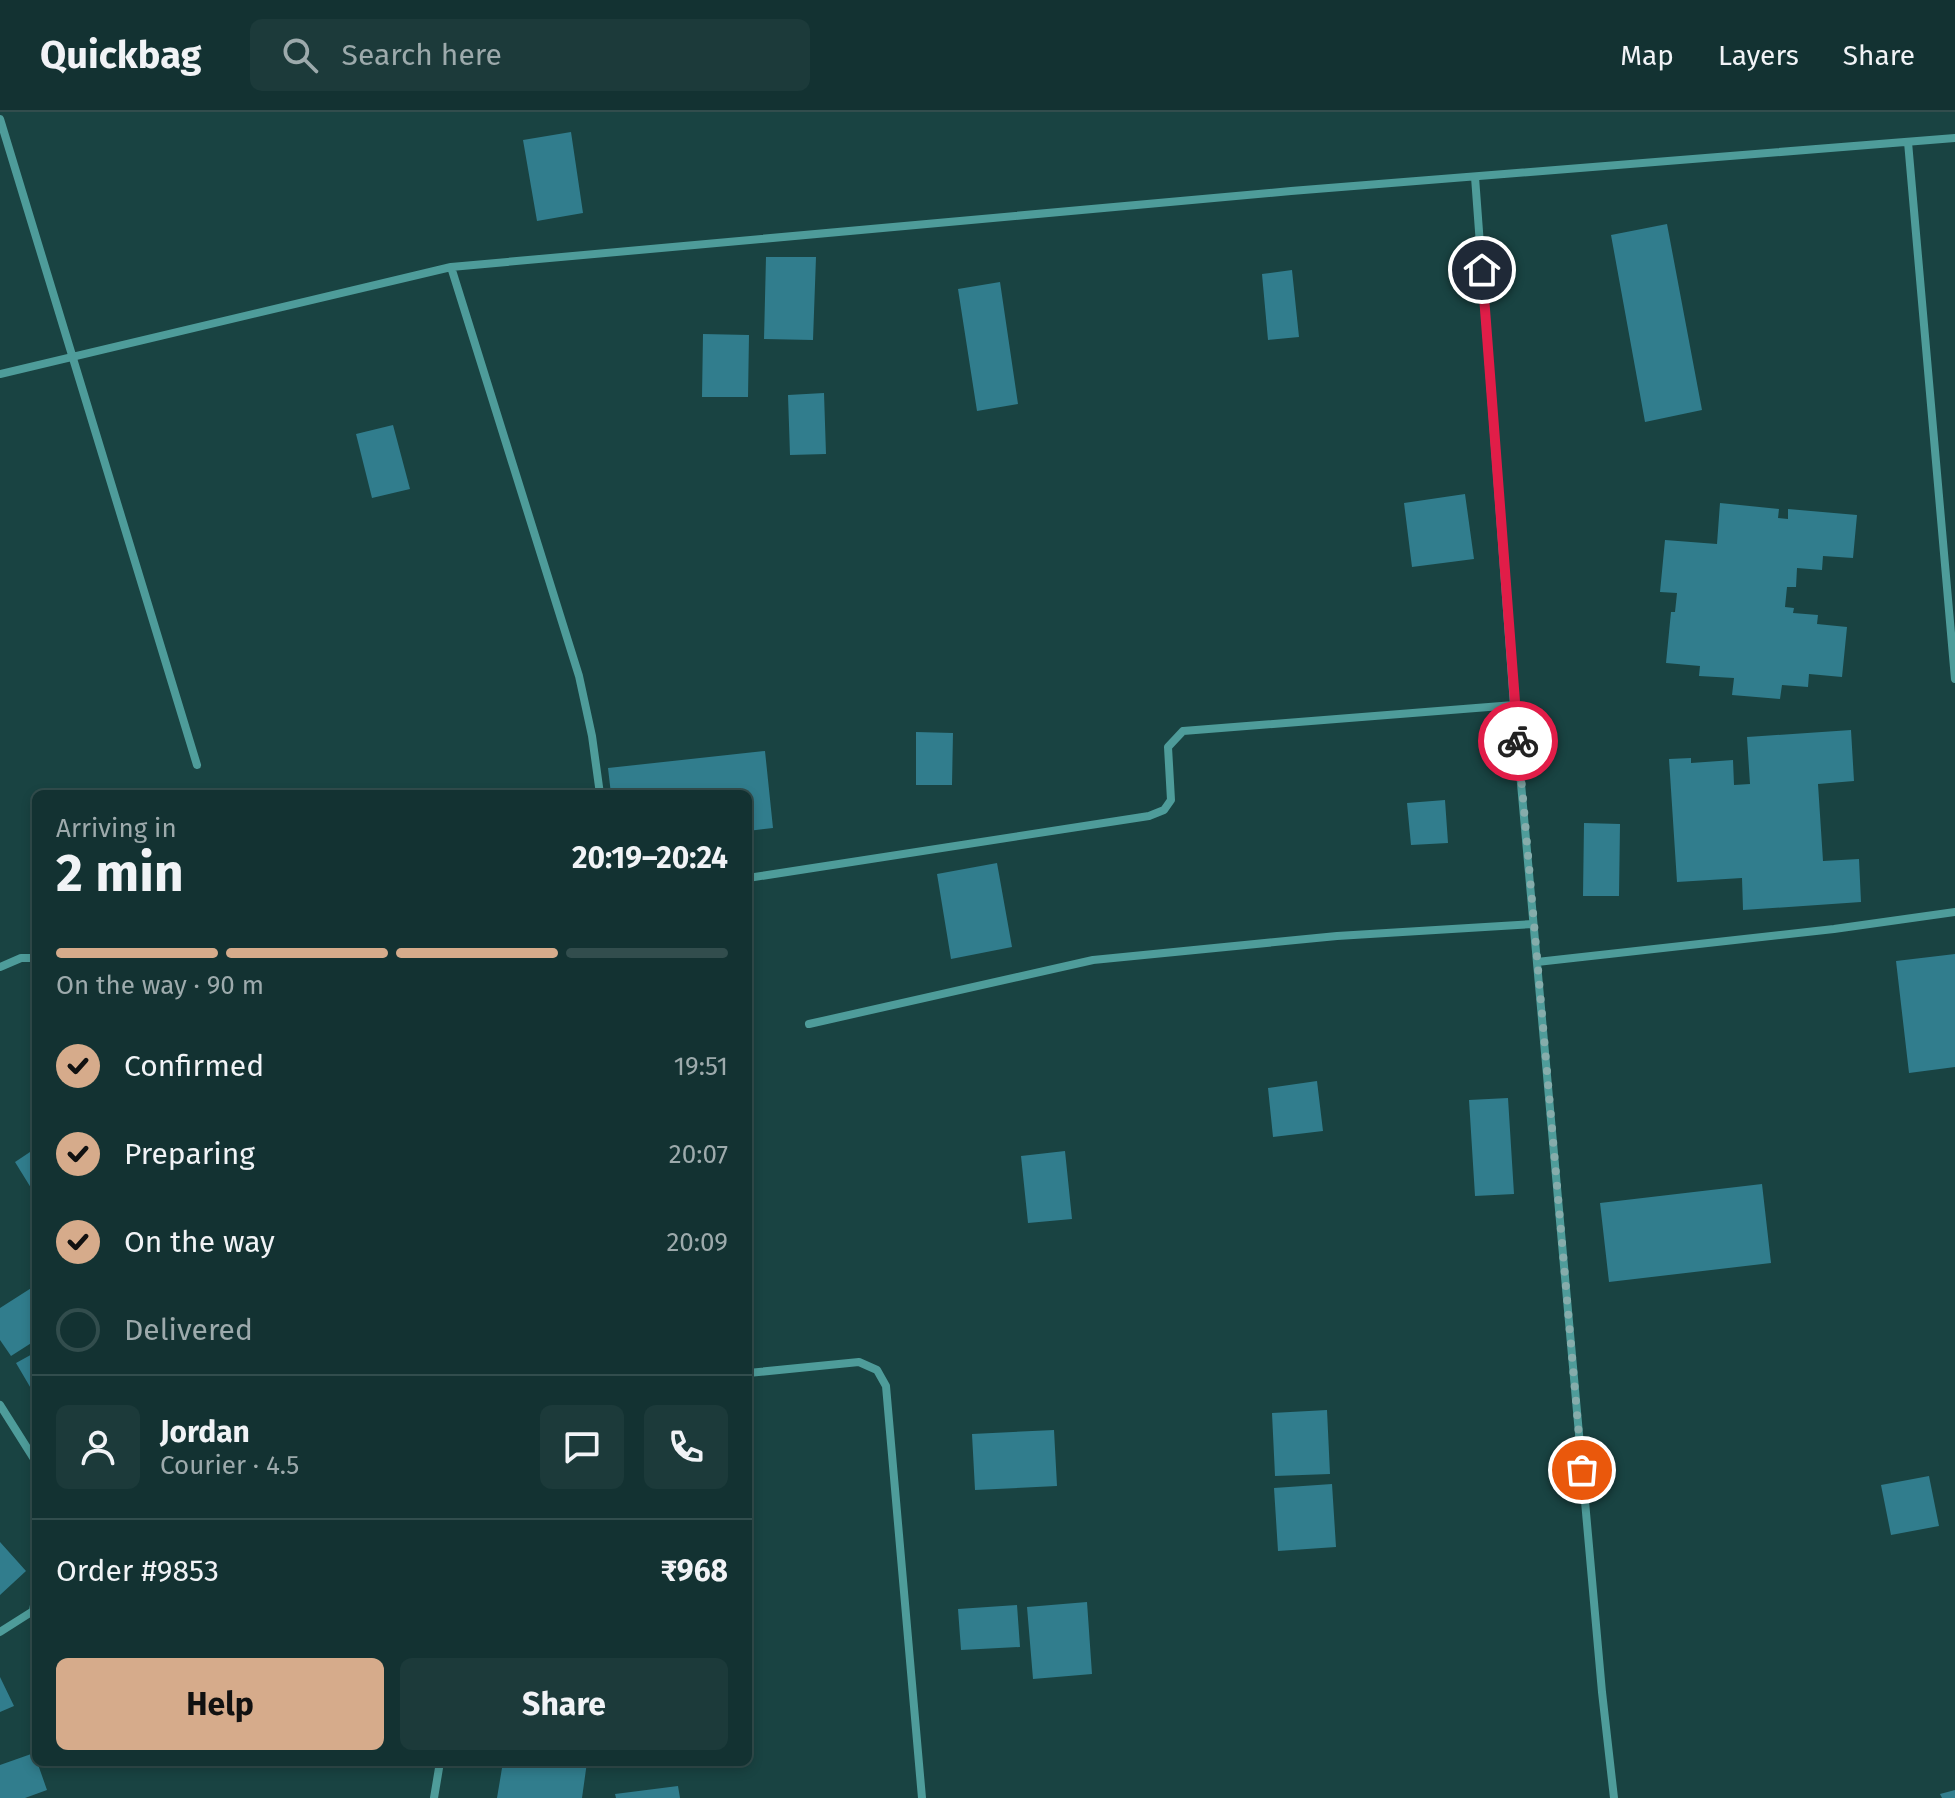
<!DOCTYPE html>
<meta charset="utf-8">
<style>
:root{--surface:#133232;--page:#1c3a3a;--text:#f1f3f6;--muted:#9daaac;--line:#324d4d;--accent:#d6ab8b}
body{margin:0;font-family:"Fira Sans",sans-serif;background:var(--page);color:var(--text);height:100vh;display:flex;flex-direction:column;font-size:30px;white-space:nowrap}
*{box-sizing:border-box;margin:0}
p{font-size:26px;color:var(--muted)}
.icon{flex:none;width:44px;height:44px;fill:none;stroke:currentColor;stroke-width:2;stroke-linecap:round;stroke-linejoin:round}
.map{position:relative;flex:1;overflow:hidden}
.panel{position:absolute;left:32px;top:678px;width:720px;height:976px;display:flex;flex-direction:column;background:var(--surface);border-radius:12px;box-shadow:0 4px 12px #0003,0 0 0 2px var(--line)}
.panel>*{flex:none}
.pin{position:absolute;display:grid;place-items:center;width:68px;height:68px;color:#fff;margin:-34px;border:4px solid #fff;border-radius:50%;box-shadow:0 2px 8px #0007}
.courier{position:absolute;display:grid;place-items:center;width:80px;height:80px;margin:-40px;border:6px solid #e11d48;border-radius:50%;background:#fff;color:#222;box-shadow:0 2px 10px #0007}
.overview em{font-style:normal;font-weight:700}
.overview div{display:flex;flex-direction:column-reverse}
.overview{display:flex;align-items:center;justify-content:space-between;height:136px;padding:0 24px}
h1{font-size:52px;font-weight:700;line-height:60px}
.bar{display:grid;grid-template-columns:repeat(4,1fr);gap:12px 8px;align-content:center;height:96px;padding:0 24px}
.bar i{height:10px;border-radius:6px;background:var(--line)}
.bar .selected{background:var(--accent)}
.bar p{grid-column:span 4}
.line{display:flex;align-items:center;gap:20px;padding:0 24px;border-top:2px solid var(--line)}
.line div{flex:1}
.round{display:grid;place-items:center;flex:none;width:84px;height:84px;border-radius:12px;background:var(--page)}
ol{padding:0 24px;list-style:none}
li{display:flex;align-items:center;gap:24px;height:88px}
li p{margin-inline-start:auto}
li .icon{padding:8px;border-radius:50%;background:var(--accent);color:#111;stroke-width:4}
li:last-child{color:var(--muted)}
li i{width:44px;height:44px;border:4px solid var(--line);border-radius:50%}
.cta{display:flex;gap:16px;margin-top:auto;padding:16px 24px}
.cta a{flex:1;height:92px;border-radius:12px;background:var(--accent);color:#111;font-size:32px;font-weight:700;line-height:92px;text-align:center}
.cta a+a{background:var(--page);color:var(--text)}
header{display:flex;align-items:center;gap:48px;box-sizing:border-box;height:112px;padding:0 40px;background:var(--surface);border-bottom:2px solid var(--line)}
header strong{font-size:38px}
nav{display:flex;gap:44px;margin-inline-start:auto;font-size:28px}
.search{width:560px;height:72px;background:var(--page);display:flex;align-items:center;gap:20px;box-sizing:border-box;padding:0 28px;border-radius:12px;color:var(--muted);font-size:30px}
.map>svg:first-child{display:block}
</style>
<header>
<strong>Quickbag</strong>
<div class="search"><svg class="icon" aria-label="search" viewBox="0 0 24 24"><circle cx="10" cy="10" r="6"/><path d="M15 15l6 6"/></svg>Search here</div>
<nav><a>Map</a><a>Layers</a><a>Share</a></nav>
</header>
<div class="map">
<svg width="1955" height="1686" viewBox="0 0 1955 1686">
<rect width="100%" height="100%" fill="#194342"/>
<path fill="#317d8d" d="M571 20 583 101 537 109 523 28Z
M1667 112 1702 298 1645 310 1611 123Z
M766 145H816L813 228 764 227Z
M1292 158 1299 225 1268 228 1262 162Z
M1000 170 1018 292 977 299 958 177Z
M703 222 749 223 748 285H702Z
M824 281 826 342 790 343 788 283Z
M393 313 410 377 372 386 356 322Z
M1465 382 1474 447 1412 455 1404 391Z
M1720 391 1779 397 1778 406 1788 407V397L1857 403 1853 446 1823 444 1822 458 1797 456 1796 475H1787L1785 495 1794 496 1793 501 1818 503 1817 512 1847 515 1842 565 1809 562 1808 575 1782 573 1780 587 1732 583 1734 566 1699 564 1700 554 1666 551 1671 500H1675L1677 481 1660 480 1665 428 1717 432Z
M1851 618 1854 669 1818 672 1823 749 1859 747 1861 790 1743 798 1742 766 1677 770 1669 647 1691 646V651L1733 648 1734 673 1750 672 1747 625Z
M916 620 953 621 952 673H916Z
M765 639 773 716 748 719V682H710L709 677 689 679V682H611L608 656Z
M1445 688 1448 731 1411 733 1407 691Z
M1584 711 1620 712 1619 784H1583Z
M997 751 1012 835 951 847 937 762Z
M1955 842V955L1909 961 1896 849Z
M1317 969 1323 1019 1273 1025 1268 976Z
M1508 986 1514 1082 1475 1084 1469 988Z
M36 1036V1084L15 1050Z
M1065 1039 1072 1107 1028 1111 1021 1044Z
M1762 1072 1771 1151 1609 1170 1600 1091Z
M36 1173V1228L11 1244 0 1228V1196Z
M36 1240V1285L16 1251Z
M1327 1298 1330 1362 1275 1364 1272 1301Z
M1054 1318 1057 1374 975 1378 972 1322Z
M1929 1364 1939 1414 1891 1423 1881 1373Z
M1332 1372 1336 1435 1278 1439 1274 1376Z
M0 1430 26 1459 0 1483Z
M1087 1490 1092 1562 1033 1567 1027 1495Z
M1017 1493 1020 1535 961 1538 958 1497Z
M0 1565 14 1594 0 1600Z
M34 1641 47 1678 25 1686H0V1653Z
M503 1650H587L582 1686H497Z
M678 1674 680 1686H616L615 1682Z
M1955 1678V1686H1942L1940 1682Z"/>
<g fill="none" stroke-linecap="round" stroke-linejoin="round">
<path stroke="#4e9c9a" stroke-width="8" d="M0 7 197 653
M1908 30 1955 567
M1475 65 1514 593 1602 1580 1614 1686
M451 155 579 564 592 624 600 682
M0 262 451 155 1291 79 1955 26
M748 766 1149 704 1164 698 1171 688 1168 635 1183 619 1514 593
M1537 850 1834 817 1955 800
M0 855 21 846H36
M809 912 1093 848 1337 824 1533 812
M748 1261 859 1250 877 1258 886 1274 922 1686
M0 1293 36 1350
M0 1520 33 1499 36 1481
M434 1686 440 1650"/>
</g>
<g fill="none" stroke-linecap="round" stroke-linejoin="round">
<path stroke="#86acab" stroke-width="8" stroke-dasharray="0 14.4" d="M1518 629 1582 1358"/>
<path stroke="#e11d48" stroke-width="10" d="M1482 158 1518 629"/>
</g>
</svg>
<div class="pin" style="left:1582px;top:1358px;background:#ea580c"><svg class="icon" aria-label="bag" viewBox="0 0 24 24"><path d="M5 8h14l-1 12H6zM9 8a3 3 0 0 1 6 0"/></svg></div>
<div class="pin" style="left:1482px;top:158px;background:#1f2937"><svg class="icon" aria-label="home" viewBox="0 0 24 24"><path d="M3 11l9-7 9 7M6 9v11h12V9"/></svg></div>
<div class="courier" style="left:1518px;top:629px"><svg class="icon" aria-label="bike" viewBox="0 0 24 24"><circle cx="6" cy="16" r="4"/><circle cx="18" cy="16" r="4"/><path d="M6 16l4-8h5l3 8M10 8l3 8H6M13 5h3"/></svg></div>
<section class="panel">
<div class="overview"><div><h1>2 min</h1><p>Arriving in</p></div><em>20:19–20:24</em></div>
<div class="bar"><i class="selected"></i><i class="selected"></i><i class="selected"></i><i></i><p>On the way · 90 m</p></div>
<ol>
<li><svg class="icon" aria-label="check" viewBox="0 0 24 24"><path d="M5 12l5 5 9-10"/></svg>Confirmed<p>19:51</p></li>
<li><svg class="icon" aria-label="check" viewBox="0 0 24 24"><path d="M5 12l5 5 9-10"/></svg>Preparing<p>20:07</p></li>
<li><svg class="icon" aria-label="check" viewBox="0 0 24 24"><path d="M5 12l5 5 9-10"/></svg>On the way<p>20:09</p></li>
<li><i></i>Delivered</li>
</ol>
<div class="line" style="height:144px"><a class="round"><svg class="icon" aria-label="person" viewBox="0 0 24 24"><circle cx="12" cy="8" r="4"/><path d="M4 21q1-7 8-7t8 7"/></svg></a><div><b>Jordan</b><p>Courier · 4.5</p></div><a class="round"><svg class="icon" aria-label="chat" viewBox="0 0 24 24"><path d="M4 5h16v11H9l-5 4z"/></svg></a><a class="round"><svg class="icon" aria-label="phone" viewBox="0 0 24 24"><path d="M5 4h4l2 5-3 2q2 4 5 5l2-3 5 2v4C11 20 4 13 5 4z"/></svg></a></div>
<div class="line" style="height:104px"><div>Order #9853</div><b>₹968</b></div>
<div class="cta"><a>Help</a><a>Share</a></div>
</section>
</div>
